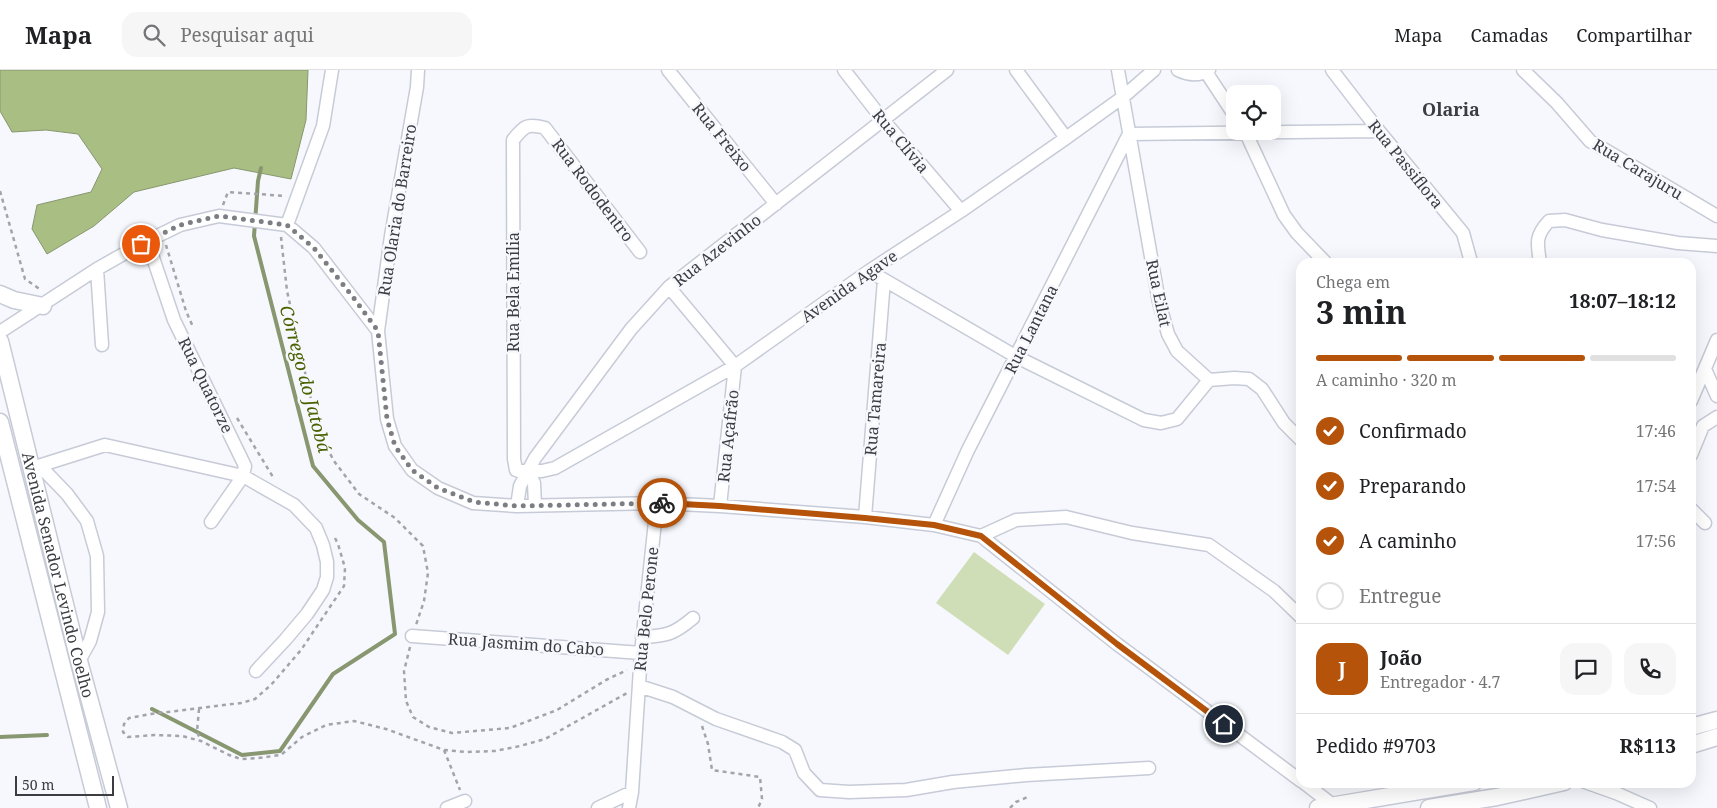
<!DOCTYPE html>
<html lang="pt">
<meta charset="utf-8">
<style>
:root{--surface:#fff;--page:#f6f6f6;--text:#202124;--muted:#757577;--line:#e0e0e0;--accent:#b45309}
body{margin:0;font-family:"Noto Serif",serif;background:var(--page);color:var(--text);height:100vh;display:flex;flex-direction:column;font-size:19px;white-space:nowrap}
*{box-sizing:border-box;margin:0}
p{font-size:16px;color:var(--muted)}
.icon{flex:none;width:28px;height:28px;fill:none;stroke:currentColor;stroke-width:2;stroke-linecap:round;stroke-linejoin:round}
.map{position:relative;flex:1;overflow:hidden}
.drawer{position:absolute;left:1296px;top:188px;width:400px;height:530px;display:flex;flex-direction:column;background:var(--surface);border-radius:15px;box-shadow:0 5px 20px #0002}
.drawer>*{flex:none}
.tools{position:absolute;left:1226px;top:15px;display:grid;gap:10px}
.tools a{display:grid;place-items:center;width:55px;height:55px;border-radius:10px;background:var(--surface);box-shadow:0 5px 20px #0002;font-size:25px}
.scale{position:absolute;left:15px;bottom:12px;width:99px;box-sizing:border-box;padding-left:5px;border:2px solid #3b3d42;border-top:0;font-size:14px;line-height:18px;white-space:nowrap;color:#3b3d42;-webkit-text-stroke:4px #f6f8fd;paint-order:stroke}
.pin{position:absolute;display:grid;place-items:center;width:42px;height:42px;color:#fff;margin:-21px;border:2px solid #fff;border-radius:50%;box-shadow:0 1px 5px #0007}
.courier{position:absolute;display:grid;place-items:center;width:50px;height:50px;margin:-25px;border:4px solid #b45309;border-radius:50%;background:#fff;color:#222;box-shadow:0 1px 6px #0007}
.summary em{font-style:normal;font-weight:700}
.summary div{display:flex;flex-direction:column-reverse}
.summary{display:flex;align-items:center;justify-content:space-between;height:85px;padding:0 20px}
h1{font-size:32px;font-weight:700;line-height:38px}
.bar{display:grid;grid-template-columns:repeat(4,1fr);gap:8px 5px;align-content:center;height:60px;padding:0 20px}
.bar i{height:6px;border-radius:4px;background:var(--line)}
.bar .current{background:var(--accent)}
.bar p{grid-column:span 4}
.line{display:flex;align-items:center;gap:12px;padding:0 20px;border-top:1px solid var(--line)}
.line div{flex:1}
.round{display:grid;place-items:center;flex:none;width:52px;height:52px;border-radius:15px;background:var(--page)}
ol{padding:0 20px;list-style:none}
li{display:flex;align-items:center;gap:15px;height:55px}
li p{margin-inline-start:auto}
li .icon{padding:5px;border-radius:50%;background:var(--accent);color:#fff;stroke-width:4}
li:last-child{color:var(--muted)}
li i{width:28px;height:28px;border:2px solid var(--line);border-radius:50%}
header{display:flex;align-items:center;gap:30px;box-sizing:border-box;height:70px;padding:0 25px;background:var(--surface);border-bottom:1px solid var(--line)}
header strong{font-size:24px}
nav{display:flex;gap:28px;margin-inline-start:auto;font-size:18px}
.search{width:350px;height:45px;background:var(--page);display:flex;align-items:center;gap:12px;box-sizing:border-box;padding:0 18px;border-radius:15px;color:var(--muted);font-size:19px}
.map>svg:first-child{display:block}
</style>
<header>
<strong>Mapa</strong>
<div class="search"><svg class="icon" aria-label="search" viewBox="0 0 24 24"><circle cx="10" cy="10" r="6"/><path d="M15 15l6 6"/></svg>Pesquisar aqui</div>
<nav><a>Mapa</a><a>Camadas</a><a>Compartilhar</a></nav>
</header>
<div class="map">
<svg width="1717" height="738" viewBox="0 0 1717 738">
<rect width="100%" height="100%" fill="#f6f8fd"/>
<path fill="#cfdeb6" d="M974 482 1045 534 1008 585 936 533Z"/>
<path fill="#a9be82" stroke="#88976f" d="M0 0H308L306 50 291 109 234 98 134 122 94 156 47 184 32 159 37 135 91 122 102 99 78 64 46 60 12 62 0 41Z"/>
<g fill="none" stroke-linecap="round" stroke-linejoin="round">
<path stroke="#88976f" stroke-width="4" d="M152 639 242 685 280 681 333 604 395 564 384 472 358 450 313 396 254 166 258 111 261 98
M0 667 47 665"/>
<defs>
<path id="minor" d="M418 0 417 17 391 166 378 261 387 349 395 376 412 400 438 418 473 433 517 436 657 433 720 436 865 447 934 455 981 466 1117 574 1301 711
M668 0 776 134
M844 0 883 50 961 141
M1016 0 1066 68
M1118 0 1159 232 1168 264 1177 281 1209 310 1234 308 1249 309 1262 319 1284 353 1301 370
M1178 0C1188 5 1199 6 1209 0
M1332 0 1379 61 1463 163 1471 192
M1523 0 1557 33 1590 71 1717 146
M1206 2 1235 46
M1245 61 1284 145 1297 163 1325 192
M287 155 323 56 332 0
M147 170 174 250 245 396 243 406 211 452
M640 182 545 58C527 53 524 56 513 70L514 389 516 400 519 401H542L555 398 735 296 869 201 961 141 1066 68 1123 27 1154 0
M1540 192C1537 173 1535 166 1549 151L1565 150 1602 160 1678 173 1717 176
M97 199 102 275
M869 201 1017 287 1144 350 1161 353 1177 349 1209 310
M669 217 735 296 720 436
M0 262 97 199 141 174 180 155 219 146 287 155 314 178 378 261
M1705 299 1717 326
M1691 331 1717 270
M1691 385 1703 356 1717 347
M40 396 67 424 87 451 97 486 98 542 90 571 79 591
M32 398 105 375 243 406 294 435 316 458 323 475 327 492V507L323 520 307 544 285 570 256 601
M528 401 534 413 535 435
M517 436 520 416 535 388 631 259 669 217 947 0
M1691 439 1705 453
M865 447 884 210
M934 455 968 380 1129 64 1379 61
M981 466 1016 450 1066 447 1132 463 1209 475 1274 521 1301 547
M412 566 641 583
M642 567C667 566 674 564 693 548
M639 616 673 627 716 649 782 672 795 680 804 703 820 720 849 722 906 720 953 712 1026 705 1149 698
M1303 712 1334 736 1335 738
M1585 712 1616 723 1650 738
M447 738 465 731
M598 738 632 722
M629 738 632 722 641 583 657 433"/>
<g id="major">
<path d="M0 224 14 230 43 236"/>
<path id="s1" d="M0 271 79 591 119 738"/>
<path d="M0 352 98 738"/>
<path d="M1691 657 1717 650"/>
<path d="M1691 675 1717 667"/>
<path d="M1318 738 1474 712"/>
<path d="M1429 738 1497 727 1564 712"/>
</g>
</defs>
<use href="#minor" stroke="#c7cbd7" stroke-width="15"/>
<use href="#major" stroke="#c7cbd7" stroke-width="19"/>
<path stroke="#a2a4a9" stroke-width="2.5" stroke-dasharray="4 4" stroke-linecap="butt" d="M0 121 25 209 41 220
M223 135 228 122 286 126
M281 167 287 221 318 361 334 391 359 424 395 448 423 476 428 503 424 531 416 555
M166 175 186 241 193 257
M237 348 273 407
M335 468 338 474 345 498 344 516 301 580 271 615 255 629 241 633 151 644 129 648 124 654 123 662 128 667 155 665 182 666 201 671 229 685 241 689 258 688 281 685 302 667 326 655 354 651 386 659 444 680 466 682 495 681 520 676 545 669 627 623
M410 577 404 601 406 631 413 647 429 657 452 663 510 658 557 640 606 610 627 600
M199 639 197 662 201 671
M702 656 708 674 712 700 760 707 762 729 758 738
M444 680 460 720
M1010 738 1016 732 1030 726"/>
<use href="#minor" stroke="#fff" stroke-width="12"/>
<use href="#major" stroke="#fff" stroke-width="16"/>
</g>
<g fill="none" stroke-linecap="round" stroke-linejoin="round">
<path stroke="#7c7e83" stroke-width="5" stroke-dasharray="0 9" d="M141 174 180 155 219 146 287 155 314 178 353 227 378 261 387 349 395 376 412 400 438 418 474 432 517 436 662 433"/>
<path stroke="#b45309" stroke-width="6" d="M662 433 720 436 865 448 934 455 981 466 1117 574 1224 654"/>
</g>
<g text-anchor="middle" stroke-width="5" stroke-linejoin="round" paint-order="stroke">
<g font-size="16" fill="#3b3d42" stroke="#f6f8fd">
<text transform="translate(722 67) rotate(51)" y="6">Rua Freixo</text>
<text transform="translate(901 71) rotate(50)" y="6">Rua Clívia</text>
<text transform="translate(1406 94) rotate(51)" y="6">Rua Passiflora</text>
<text transform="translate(1638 99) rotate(31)" y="6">Rua Carajuru</text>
<text transform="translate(593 120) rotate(53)" y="6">Rua Rododentro</text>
<text transform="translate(397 140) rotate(-81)" y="6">Rua Olaria do Barreiro</text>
<text transform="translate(717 180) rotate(-38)" y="6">Rua Azevinho</text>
<text transform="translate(849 216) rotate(-35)" y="6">Avenida Agave</text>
<text transform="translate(513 222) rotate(-90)" y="6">Rua Bela Emília</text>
<text transform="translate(1159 223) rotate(78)" y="6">Rua Eilat</text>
<text transform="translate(1031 259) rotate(-63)" y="6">Rua Lantana</text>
<text transform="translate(206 315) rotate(64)" y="6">Rua Quatorze</text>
<text transform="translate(875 329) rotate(-85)" y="6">Rua Tamareira</text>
<text transform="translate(728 366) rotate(-84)" y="6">Rua Açafrão</text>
<text dy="6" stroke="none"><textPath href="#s1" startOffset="241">Avenida Senador Levindo Coelho</textPath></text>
<text transform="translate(646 539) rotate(-84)" y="6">Rua Belo Perone</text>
<text transform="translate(526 574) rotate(4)" y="6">Rua Jasmim do Cabo</text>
</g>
<g font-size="18" font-weight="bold" fill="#3b3d42" stroke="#f6f8fd">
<text x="1451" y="46">Olaria</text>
</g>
<g font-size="18" font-style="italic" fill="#4a6100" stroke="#f6f8fd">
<text transform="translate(305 309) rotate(75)" y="6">Córrego do Jatobá</text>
</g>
</g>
</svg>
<div class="tools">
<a><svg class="icon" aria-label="locate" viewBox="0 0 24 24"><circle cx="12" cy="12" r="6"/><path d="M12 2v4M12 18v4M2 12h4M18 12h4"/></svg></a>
</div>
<div class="scale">50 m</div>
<div class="pin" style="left:141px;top:174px;background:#ea580c"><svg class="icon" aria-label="bag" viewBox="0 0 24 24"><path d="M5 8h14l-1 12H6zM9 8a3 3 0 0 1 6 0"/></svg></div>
<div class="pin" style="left:1224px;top:654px;background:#1f2937"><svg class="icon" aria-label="home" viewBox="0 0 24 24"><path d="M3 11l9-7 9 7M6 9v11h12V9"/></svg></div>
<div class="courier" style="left:662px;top:433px"><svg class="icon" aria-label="bike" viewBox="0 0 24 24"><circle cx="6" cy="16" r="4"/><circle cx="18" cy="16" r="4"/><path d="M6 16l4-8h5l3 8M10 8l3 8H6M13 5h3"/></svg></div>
<section class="drawer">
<div class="summary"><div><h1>3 min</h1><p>Chega em</p></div><em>18:07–18:12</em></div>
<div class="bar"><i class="current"></i><i class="current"></i><i class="current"></i><i></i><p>A caminho · 320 m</p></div>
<ol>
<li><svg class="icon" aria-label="check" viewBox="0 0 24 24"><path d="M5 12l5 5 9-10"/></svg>Confirmado<p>17:46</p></li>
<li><svg class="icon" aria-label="check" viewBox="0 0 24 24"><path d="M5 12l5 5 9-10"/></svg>Preparando<p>17:54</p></li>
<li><svg class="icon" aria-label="check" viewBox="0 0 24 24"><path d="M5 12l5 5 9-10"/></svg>A caminho<p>17:56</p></li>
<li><i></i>Entregue</li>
</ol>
<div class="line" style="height:90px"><b class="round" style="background:var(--accent);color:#fff">J</b><div><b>João</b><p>Entregador · 4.7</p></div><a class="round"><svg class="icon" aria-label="chat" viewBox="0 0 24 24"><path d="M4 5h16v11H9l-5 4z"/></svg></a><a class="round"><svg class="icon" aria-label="phone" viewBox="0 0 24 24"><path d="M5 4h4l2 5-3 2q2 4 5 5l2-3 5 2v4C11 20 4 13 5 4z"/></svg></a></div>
<div class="line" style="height:65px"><div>Pedido #9703</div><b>R$113</b></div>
</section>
</div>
